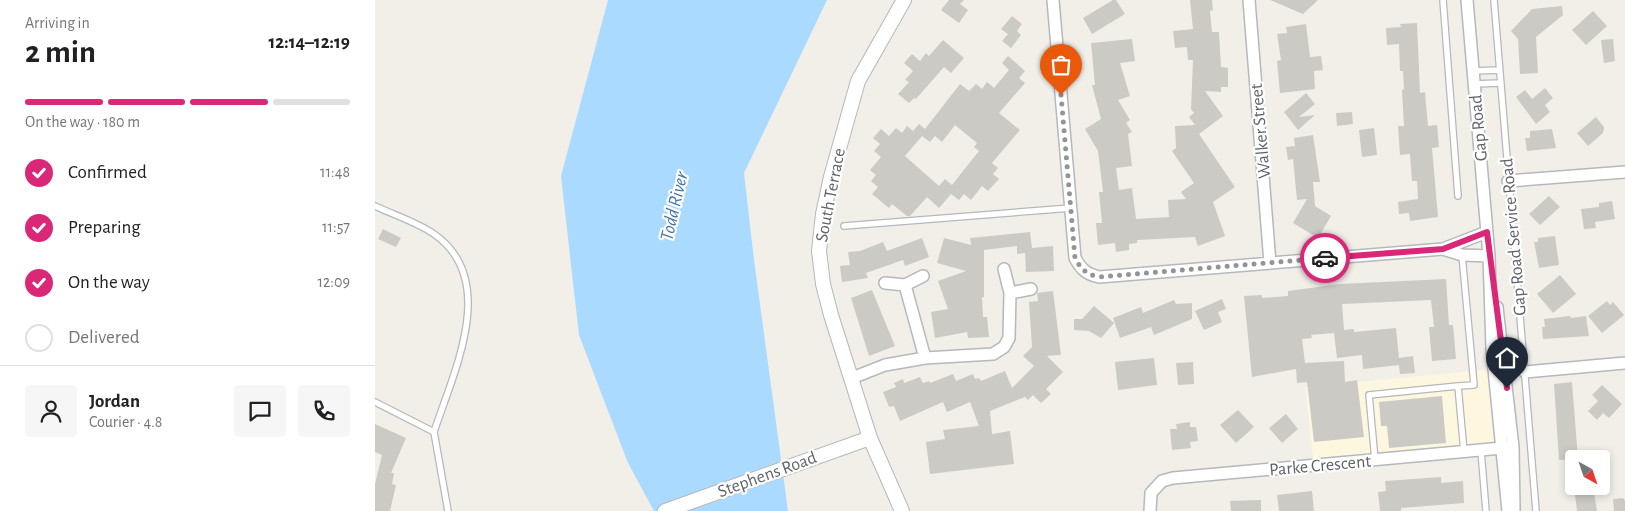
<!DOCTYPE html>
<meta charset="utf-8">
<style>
:root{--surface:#fff;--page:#f6f6f6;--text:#202124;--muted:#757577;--line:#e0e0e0;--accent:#db2777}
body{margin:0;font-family:"Alegreya Sans",sans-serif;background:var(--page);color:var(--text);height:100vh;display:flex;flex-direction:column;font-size:19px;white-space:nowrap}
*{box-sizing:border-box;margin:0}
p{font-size:16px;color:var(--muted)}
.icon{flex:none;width:28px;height:28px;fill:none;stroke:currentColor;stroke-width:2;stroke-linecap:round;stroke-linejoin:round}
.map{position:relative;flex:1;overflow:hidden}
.sheet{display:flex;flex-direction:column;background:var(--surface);width:375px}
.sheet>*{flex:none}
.needle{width:32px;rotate:140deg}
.fabs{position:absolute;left:1190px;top:450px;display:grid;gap:10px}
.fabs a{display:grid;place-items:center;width:45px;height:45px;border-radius:5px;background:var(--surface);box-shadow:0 2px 8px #0003;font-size:25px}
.pin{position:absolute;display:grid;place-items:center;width:42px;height:42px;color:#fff;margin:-51px -21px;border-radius:50% 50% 50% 0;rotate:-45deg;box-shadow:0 0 5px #0007}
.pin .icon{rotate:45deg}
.courier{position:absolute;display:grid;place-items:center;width:50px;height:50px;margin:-25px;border:4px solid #db2777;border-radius:50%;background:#fff;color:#222;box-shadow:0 1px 6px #0007}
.headline em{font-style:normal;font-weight:700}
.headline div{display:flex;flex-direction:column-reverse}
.headline{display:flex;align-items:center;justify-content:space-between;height:85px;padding:0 25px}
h1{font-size:32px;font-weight:700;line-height:38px}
.bar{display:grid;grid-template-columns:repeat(4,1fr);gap:8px 5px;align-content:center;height:60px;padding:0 25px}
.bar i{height:6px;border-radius:4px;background:var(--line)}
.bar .on{background:var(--accent)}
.bar p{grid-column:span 4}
.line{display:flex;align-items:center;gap:12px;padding:0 25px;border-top:1px solid var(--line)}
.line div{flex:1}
.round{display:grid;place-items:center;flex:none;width:52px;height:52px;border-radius:5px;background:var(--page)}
ol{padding:0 25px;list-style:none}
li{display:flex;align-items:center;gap:15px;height:55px}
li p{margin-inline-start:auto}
li .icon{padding:5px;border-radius:50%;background:var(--accent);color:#fff;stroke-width:4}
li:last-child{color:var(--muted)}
li i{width:28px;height:28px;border:2px solid var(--line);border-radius:50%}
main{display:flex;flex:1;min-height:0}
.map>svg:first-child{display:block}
</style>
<main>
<section class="sheet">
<div class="headline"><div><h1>2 min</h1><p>Arriving in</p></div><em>12:14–12:19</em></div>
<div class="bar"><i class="on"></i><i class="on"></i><i class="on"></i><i></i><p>On the way · 180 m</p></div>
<ol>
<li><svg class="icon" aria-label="check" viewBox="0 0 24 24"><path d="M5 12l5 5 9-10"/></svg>Confirmed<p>11:48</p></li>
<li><svg class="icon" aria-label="check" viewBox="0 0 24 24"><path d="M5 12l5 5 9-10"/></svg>Preparing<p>11:57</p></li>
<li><svg class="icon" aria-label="check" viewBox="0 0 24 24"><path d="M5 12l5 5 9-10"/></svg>On the way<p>12:09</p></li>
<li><i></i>Delivered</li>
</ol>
<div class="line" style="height:90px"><a class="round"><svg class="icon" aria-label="person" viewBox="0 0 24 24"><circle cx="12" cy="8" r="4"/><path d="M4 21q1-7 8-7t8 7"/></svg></a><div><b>Jordan</b><p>Courier · 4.8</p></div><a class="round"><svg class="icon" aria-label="chat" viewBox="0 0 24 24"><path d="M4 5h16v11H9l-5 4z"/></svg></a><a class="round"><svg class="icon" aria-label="phone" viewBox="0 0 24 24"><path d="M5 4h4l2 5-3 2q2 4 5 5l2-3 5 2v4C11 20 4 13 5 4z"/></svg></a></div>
</section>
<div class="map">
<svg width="1250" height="511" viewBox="0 0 1250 511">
<rect width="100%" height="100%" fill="#f1efe8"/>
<path fill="#fef7e0" d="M1130 368 1138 447 939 466 930 387Z"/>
<path fill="#aadaff" d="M233 0H452L369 173 379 260 413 511H279L253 463 204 335 186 176Z"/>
<path fill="#cccac5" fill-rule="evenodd" d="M574 0H589L585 4 593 10 584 23 566 10Z
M738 0H741L750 14 717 34 708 18Z
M815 0H837L838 10 835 11 837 32H844L846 67 853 68V87H846V92L830 91 848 116 824 134 860 187 838 202 850 236 823 246 820 237 762 240V243L754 244V250L741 252 740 243 723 245 721 223H727L724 192H728L723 151 710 129 726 119 717 85H720L716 43 757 39 760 61 745 63 755 96 743 100 755 120 751 123 757 132 753 134 757 166 741 168 744 190 757 188 761 219 794 217 793 200 811 199 806 192 819 183 797 151 801 148 800 126 820 125 814 117 819 113 816 109 818 60H813L812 47 800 48 798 31 818 29Z
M895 0H943L928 14Z
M1187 6 1188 15 1161 37 1163 73 1145 74 1143 39 1136 31 1157 9Z
M1218 11 1232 26 1211 45 1197 30Z
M637 16 647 24 642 31 646 35 636 48 627 41 633 34 626 29Z
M1042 23 1045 93 1050 92 1053 126 1062 125 1064 147 1057 148 1063 217 1035 221 1034 213 1024 214 1023 202 1043 199 1042 181H1037L1035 154 1025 155 1023 126H1029L1027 90 1029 89 1028 71H1025L1024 44 1012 45 1011 28 1026 27 1025 24Z
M931 24 935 57 946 56 948 70 939 71 940 89 905 93 902 61 906 60 902 34 912 33 911 27Z
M1238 39 1240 61 1229 63 1226 40Z
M568 40 589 58 576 73 569 67 541 99 539 98 534 103 523 94 534 82 530 80 538 71 529 63 537 54 545 61 551 53 554 56Z
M633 56 650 71 644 78 650 83 624 113 645 130 617 163 623 168 618 174 624 179 613 191 607 186 596 200 589 194 584 200 576 194 564 208 552 197 535 216H532L517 204 514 208 497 194 503 187 496 181 501 175 495 170 506 157 499 151 505 144 498 138 506 129 514 136 521 128 527 133 532 126 538 131 544 124 550 129 585 84 594 91 601 84 607 89 612 82 619 88 634 70 627 63ZM580 125 602 143 599 147 604 151 577 185 570 179 564 186 530 156 547 136 555 142 560 136 567 142Z
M1170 88 1178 98 1170 105 1175 112 1161 124 1141 97 1150 90 1157 99Z
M931 93 940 104 924 117 940 115 923 130 909 112Z
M977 112 978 124 962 126 961 113Z
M1221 117 1229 127 1228 133 1213 146 1202 133Z
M999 128 1002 155 987 157 984 130Z
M1177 129 1181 148 1152 151 1150 138H1155V131Z
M938 135 945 182H938L940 206 956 216 943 238 918 223 932 199 922 200 918 159 913 160 911 147 920 146 919 138Z
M1174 196 1185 207 1165 225 1154 214Z
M1237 201 1240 219 1220 222 1221 228 1209 229 1206 209 1224 207V203Z
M8 229 26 238 21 247 3 239Z
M655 232 657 248 678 246 679 271 651 272 650 253 642 254V246L609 250V297H607L608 317H612L614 337 593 338 592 332 560 338 556 312 573 309 563 281 591 271 562 263 569 238 596 245 595 238Z
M1180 236 1184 265 1164 268 1159 242H1163V238Z
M547 238 554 257 530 266 528 260 491 273 493 278 467 282 465 266 475 265 473 252 485 251 508 242 512 251Z
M1185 275 1201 294 1178 313 1162 294Z
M1071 279 1074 325H1078L1081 359 1057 361 1054 327H1059L1056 300 967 304 969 330 979 329V332L1021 328 1024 358 1038 356 1040 373 1025 374 1024 365 988 369 987 355 962 358 959 333 936 335 937 338 927 339 930 363 969 361 970 382 982 380 989 437 939 442 932 382 922 383 921 369 877 377 869 296 887 295V298L913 296V291L965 284Z
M497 290 520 346 494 356 476 298Z
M678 291 686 355 672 356 688 372 671 389 676 394 666 403 658 395 653 400 650 397 615 411 617 434 635 431 639 464 555 474 551 442 570 439 568 430 604 426 595 402 572 412 568 402 525 421 519 406 514 407 508 392 521 387 519 383 528 379 529 383 545 377 548 383 554 381 555 383 578 374 581 381 598 374 600 379 604 378 606 381 630 371 637 388 659 366 648 356 657 347 654 302 663 301 662 293Z
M847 299 851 309 843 312 847 322 829 330 820 311Z
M799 300 801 304 817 303V319L779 335 776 327 745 338 738 318 766 307 768 313Z
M1232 301 1235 305 1238 302 1249 315 1227 333 1213 316Z
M719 306 739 323 726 338 714 331 699 330V319H707Z
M1195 316 1196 318 1211 316 1214 336 1168 339 1167 327H1170L1169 319Z
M779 358 782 385 743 390 740 362Z
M818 362 819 384 803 385 801 363Z
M1197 382 1203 459 1184 460 1179 384Z
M1227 385 1247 404 1234 418 1228 413 1222 420 1213 411 1223 401 1217 395Z
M1067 396 1071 443 1014 448 1012 426H1006L1004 402Z
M863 410 879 427 861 443 845 425Z
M911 414 923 429 907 443 894 428Z
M815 422V427H821L823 441 815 442 816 448 797 450 795 429H802L801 424Z
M0 424 31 438 16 473H19L17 484 21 485 15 511H0V484L7 455 0 452Z
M1066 477V483L1088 481 1089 503 1026 508V511H1005L1003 492 1011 491 1010 481Z
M1199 486H1218L1222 511H1202Z
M937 491 939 511H904L902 495Z
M1248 498 1250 501V511H1239L1238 499Z
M886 500V511H856L855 501Z"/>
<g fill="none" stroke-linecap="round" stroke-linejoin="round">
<defs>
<path id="service" d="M1068 0 1083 196
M1119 0 1161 511
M1098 71 1124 70
M1099 84 1125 83
M0 206C19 215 42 222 59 234 125 280 78 373 59 432
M469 226 696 208
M1087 255 1099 385 1083 386 1089 452
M0 402 59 432 73 511
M1106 451 1111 511
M1000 460 994 395 1083 386"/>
<path id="minor" d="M678 0 700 258C706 269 711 274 724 277L1068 249 1112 232
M874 0 895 263
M1092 0 1114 256 1117 349 1133 511
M1133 181 1250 172
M1068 249 1087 255 1114 256
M510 283 530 285 548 276
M530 285 550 358
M635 293 656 289
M1122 307 1138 447 1139 510
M1150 372 1250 363
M477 378 510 365 550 358 618 354 629 347 634 338 635 293 629 269
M775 511 776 493 787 481 798 478 1138 447"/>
<path id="tertiary" d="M290 511 495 438
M527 511 495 438 456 315 448 284 444 251 448 214 456 177 483 81 529 0"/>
</defs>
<use href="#service" stroke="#b5b8bc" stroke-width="8"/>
<use href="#minor" stroke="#b5b8bc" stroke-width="14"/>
<use href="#tertiary" stroke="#b5b8bc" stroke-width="16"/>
<use href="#service" stroke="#fff" stroke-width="5.5"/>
<use href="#minor" stroke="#fff" stroke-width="11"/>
<use href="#tertiary" stroke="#fff" stroke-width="14"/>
</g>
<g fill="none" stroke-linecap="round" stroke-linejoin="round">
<path stroke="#929495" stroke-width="5" stroke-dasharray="0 9" d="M686 95 700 258C706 269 711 274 724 277L950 258"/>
<path stroke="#db2777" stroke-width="6" d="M950 258 1068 249 1112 232 1132 388"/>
</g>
<g text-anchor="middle" stroke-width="4.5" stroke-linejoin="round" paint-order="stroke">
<g font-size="18" fill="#5f6368" stroke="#fff">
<text transform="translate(1103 128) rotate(-95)" y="6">Gap Road</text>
<text transform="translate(885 131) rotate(-95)" y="6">Walker Street</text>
<text transform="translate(455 195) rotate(-79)" y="6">South Terrace</text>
<text transform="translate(1138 237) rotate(-95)" y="6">Gap Road Service Road</text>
<text transform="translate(945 465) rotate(-5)" y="6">Parke Crescent</text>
<text transform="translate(392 474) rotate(-20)" y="6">Stephens Road</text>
</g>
<g font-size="19" font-style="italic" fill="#4174aa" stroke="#fff">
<text transform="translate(298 206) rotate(-77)" y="7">Todd River</text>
</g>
</g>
</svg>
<div class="fabs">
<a><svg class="needle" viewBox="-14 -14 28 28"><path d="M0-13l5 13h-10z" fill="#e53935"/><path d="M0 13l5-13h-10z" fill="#757577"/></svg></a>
</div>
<div class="pin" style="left:686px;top:95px;background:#ea580c"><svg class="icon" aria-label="bag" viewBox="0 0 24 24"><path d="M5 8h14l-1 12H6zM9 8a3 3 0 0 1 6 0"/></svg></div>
<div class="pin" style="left:1132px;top:388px;background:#1f2937"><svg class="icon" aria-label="home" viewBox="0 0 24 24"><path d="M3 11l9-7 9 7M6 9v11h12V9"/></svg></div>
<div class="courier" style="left:950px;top:258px"><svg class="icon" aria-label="car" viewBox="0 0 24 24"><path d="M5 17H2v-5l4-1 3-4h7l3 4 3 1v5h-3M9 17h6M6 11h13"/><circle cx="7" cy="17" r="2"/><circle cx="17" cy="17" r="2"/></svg></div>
</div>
</main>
